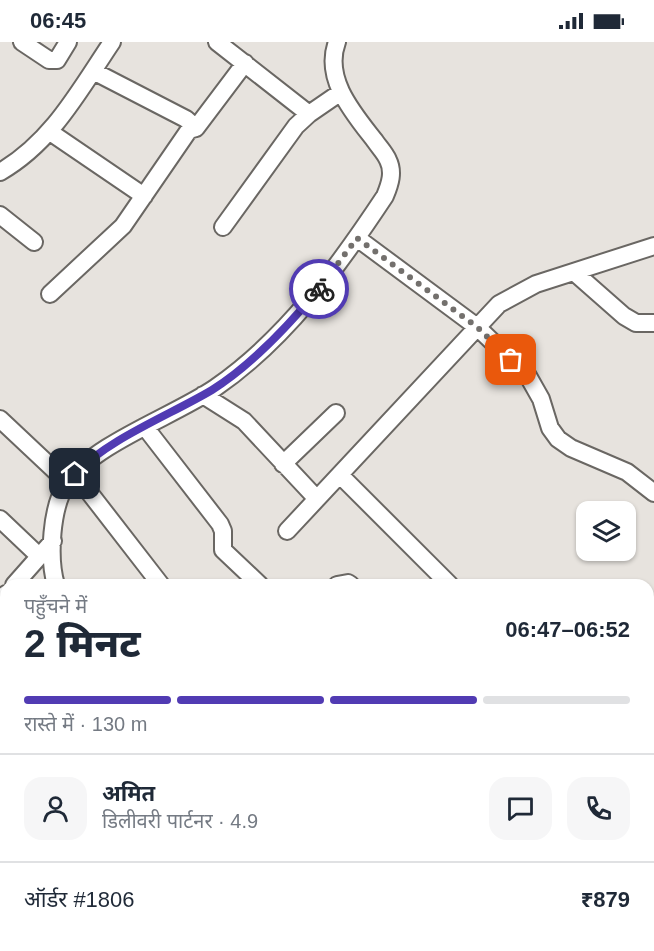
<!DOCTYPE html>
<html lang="hi">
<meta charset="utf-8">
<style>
:root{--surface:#fff;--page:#f6f6f7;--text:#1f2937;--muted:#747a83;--line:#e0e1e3;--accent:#513bb3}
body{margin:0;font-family:Helvetica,"Noto Sans Devanagari",sans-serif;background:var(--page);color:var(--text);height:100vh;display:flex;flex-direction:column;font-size:22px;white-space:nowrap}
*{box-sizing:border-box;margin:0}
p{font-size:20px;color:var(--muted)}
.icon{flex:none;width:33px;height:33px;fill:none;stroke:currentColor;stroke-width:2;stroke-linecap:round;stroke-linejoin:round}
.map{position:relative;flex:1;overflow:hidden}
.drawer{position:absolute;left:0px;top:537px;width:654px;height:372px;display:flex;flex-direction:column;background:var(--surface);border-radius:18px 18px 0 0;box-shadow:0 2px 4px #0004}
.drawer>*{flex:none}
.controls{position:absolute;left:576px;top:459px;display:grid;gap:12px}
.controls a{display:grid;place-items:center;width:60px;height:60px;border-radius:12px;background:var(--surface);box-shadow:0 2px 4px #0004;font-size:30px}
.pin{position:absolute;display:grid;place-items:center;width:51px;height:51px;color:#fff;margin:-26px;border-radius:12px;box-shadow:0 3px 9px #0006}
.courier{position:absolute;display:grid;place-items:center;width:60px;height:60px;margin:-30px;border:4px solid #513bb3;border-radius:50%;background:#fff;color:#222;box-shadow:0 2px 8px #0007}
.headline em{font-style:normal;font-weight:800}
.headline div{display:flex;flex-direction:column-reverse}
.headline{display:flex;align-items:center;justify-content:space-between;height:102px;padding:0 24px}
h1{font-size:39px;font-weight:800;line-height:45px}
.bar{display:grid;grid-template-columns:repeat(4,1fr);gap:9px 6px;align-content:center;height:72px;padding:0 24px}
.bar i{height:8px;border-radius:4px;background:var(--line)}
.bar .on{background:var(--accent)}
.bar p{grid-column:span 4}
.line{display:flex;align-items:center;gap:15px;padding:0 24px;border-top:2px solid var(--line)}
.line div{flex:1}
.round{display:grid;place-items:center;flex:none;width:63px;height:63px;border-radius:18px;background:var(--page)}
.status{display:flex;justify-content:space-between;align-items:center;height:42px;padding:0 30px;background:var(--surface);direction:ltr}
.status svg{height:16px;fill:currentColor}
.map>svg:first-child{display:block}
</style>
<div class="status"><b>06:45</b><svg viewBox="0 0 49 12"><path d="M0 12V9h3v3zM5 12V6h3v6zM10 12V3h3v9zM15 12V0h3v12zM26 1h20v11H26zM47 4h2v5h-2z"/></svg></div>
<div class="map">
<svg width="654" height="909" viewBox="0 0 654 909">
<rect width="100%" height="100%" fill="#e7e3de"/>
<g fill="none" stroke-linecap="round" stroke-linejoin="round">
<defs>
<path id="minor" d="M22 0 49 18H57L68 0
M217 0 309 72
M196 86 245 21
M50 90 144 154
M0 130C52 100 79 49 112 0
M0 173 34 200
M223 185 296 84 309 72 341 50
M357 196 477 285 528 334 541 357 550 386 558 397 571 406 627 430 654 451
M574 230 624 274 636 281H654
M50 252 123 184 189 88 196 86 186 77 93 29
M203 353 244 379 317 457
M0 377 67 440
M145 385 220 482 223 489V508L260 543
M283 422 336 371
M75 432 161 543
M340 433 450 543
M0 477 39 514
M287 489 499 262 536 242 654 204
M14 543 53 499
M56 543C48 516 51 465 67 441 93 402 174 374 215 346 286 297 338 225 385 154 390 142 394 130 388 118 385 111 379 105 375 99 354 72 323 37 337 0
M337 543 348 541 351 543
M0 558 6 552
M0 589 6 594
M648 609 654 602
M0 697 6 690
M648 710 654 702
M0 849 6 855
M57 903 63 909
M400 903 408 909
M27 909 33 903
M208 909 214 903
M473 909 478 903"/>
</defs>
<use href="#minor" stroke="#6a6763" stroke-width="20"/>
<use href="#minor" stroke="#fff" stroke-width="16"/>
</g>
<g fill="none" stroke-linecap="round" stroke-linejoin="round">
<path stroke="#73706d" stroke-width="6" stroke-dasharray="0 10.8" d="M319 247 357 196 477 285 511 318"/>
<path stroke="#513bb3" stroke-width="8" d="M75 432C108 397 170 373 212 348 252 323 289 283 319 247"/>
</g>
</svg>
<div class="controls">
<a><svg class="icon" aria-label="layers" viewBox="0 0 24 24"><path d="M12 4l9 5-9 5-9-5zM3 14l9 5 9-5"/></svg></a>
</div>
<div class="pin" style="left:511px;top:318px;background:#ea580c"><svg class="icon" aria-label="bag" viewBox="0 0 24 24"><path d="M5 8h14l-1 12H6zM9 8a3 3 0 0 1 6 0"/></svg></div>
<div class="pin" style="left:75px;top:432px;background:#1f2937"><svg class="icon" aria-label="home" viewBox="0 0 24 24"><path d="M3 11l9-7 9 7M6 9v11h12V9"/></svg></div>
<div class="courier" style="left:319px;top:247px"><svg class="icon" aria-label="bike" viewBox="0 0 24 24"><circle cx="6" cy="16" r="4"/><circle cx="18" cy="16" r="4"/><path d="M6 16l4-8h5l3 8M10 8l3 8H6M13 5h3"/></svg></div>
<section class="drawer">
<div class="headline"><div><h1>2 मिनट</h1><p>पहुँचने में</p></div><em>06:47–06:52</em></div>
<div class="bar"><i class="on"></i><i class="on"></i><i class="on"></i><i></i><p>रास्ते में · 130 m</p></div>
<div class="line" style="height:108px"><a class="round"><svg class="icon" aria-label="person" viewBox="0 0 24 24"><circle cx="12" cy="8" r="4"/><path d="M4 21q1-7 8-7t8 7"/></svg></a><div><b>अमित</b><p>डिलीवरी पार्टनर · 4.9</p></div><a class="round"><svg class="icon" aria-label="chat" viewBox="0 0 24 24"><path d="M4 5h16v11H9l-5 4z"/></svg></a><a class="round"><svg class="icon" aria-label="phone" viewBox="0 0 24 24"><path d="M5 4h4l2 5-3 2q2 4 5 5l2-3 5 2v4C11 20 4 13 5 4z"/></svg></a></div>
<div class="line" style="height:78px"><div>ऑर्डर #1806</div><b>₹879</b></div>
</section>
</div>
